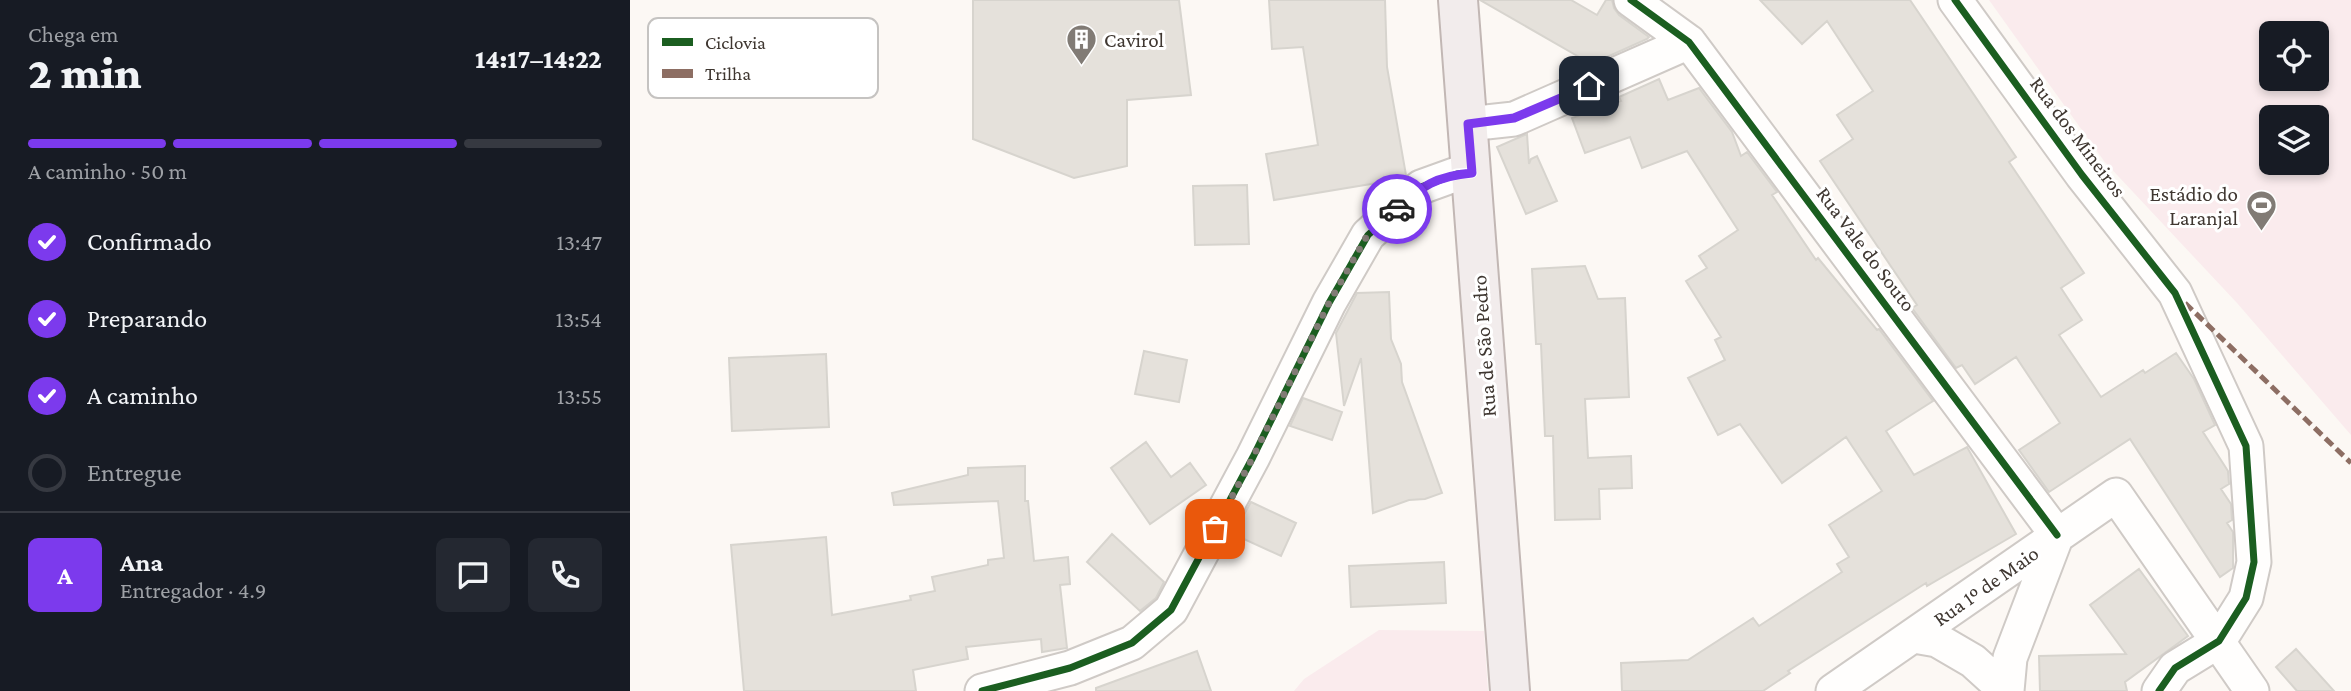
<!DOCTYPE html>
<html lang="pt">
<meta charset="utf-8">
<style>
:root{--surface:#171b24;--page:#242831;--text:#f1f3f6;--muted:#9ea1a6;--line:#363941;--accent:#7c3aed}
body{margin:0;font-family:"Crimson Pro",serif;background:var(--page);color:var(--text);height:100vh;display:flex;flex-direction:column;font-size:26px;white-space:nowrap}
*{box-sizing:border-box;margin:0}
p{font-size:23px;color:var(--muted)}
.icon{flex:none;width:38px;height:38px;fill:none;stroke:currentColor;stroke-width:2;stroke-linecap:round;stroke-linejoin:round}
.map{position:relative;flex:1;overflow:hidden}
.drawer{display:flex;flex-direction:column;background:var(--surface);width:630px}
.drawer>*{flex:none}
.fabs{position:absolute;left:1629px;top:21px;display:grid;gap:14px}
.fabs a{display:grid;place-items:center;width:70px;height:70px;border-radius:10px;background:var(--surface);box-shadow:0 4px 10px #0003;font-size:35px}
.pin{position:absolute;display:grid;place-items:center;width:60px;height:60px;color:#fff;margin:-30px;border-radius:14px;box-shadow:0 4px 10px #0006}
.courier{position:absolute;display:grid;place-items:center;width:70px;height:70px;margin:-35px;border:5px solid #7c3aed;border-radius:50%;background:#fff;color:#222;box-shadow:0 2px 9px #0007}
.headline em{font-style:normal;font-weight:800}
.headline div{display:flex;flex-direction:column-reverse}
.headline{display:flex;align-items:center;justify-content:space-between;height:119px;padding:0 28px}
h1{font-size:46px;font-weight:800;line-height:52px}
.bar{display:grid;grid-template-columns:repeat(4,1fr);gap:10px 7px;align-content:center;height:84px;padding:0 28px}
.bar i{height:9px;border-radius:5px;background:var(--line)}
.bar .current{background:var(--accent)}
.bar p{grid-column:span 4}
.line{display:flex;align-items:center;gap:18px;padding:0 28px;border-top:2px solid var(--line)}
.line div{flex:1}
.round{display:grid;place-items:center;flex:none;width:74px;height:74px;border-radius:10px;background:var(--page)}
ol{padding:0 28px;list-style:none}
li{display:flex;align-items:center;gap:21px;height:77px}
li p{margin-inline-start:auto}
li .icon{padding:7px;border-radius:50%;background:var(--accent);color:#fff;stroke-width:4}
li:last-child{color:var(--muted)}
li i{width:38px;height:38px;border:4px solid var(--line);border-radius:50%}
main{display:flex;flex:1;min-height:0}
.map>svg:first-child{display:block}
</style>
<main>
<section class="drawer">
<div class="headline"><div><h1>2 min</h1><p>Chega em</p></div><em>14:17–14:22</em></div>
<div class="bar"><i class="current"></i><i class="current"></i><i class="current"></i><i></i><p>A caminho · 50 m</p></div>
<ol>
<li><svg class="icon" aria-label="check" viewBox="0 0 24 24"><path d="M5 12l5 5 9-10"/></svg>Confirmado<p>13:47</p></li>
<li><svg class="icon" aria-label="check" viewBox="0 0 24 24"><path d="M5 12l5 5 9-10"/></svg>Preparando<p>13:54</p></li>
<li><svg class="icon" aria-label="check" viewBox="0 0 24 24"><path d="M5 12l5 5 9-10"/></svg>A caminho<p>13:55</p></li>
<li><i></i>Entregue</li>
</ol>
<div class="line" style="height:126px"><b class="round" style="background:var(--accent);color:#fff">A</b><div><b>Ana</b><p>Entregador · 4.9</p></div><a class="round"><svg class="icon" aria-label="chat" viewBox="0 0 24 24"><path d="M4 5h16v11H9l-5 4z"/></svg></a><a class="round"><svg class="icon" aria-label="phone" viewBox="0 0 24 24"><path d="M5 4h4l2 5-3 2q2 4 5 5l2-3 5 2v4C11 20 4 13 5 4z"/></svg></a></div>
</section>
<div class="map">
<svg width="1721" height="691" viewBox="0 0 1721 691">
<rect width="100%" height="100%" fill="#fcf8f4"/>
<path fill="#faebed" fill-rule="evenodd" d="M1359 0H1721V435L1607 303 1474 161ZM1687 33V79H1642V33ZM1687 117V163H1642V117Z
M749 630 854 631 858 691H664L674 679Z"/>
<path fill="#e5e1db" stroke="#d7d4ce" stroke-width="2" d="M343 0H549L561 95 497 100V166L444 178 343 139Z
M639 0H755L757 67 776 175 771 179 644 200 636 154 688 145 673 47 642 49Z
M850 0H941L967 15 976 0H982L984 8 989 15 1019 37 1017 39 977 57 951 58Z
M1130 0H1280L1386 157 1379 162 1454 273 1431 288 1452 320 1429 335 1471 397 1513 370 1515 373 1546 353 1564 379 1585 425 1573 432 1598 471 1599 484 1591 489 1601 504 1602 520 1597 523 1603 532V568L1590 577 1500 439 1419 492 1389 450 1430 423 1386 357 1345 384 1332 365 1326 368 1282 308 1287 305 1190 161 1223 139 1207 115 1243 91 1197 21 1172 44Z
M1029 79 1038 100 1069 88 1102 132 1111 156 1117 152 1147 192 1142 195 1186 260 1188 258 1247 330 1249 329 1303 401 1256 431 1284 475 1337 447 1386 534 1297 586 1296 583 1158 671 1160 673 1133 691H992L991 663 1058 660 1123 618 1129 626 1212 572 1207 564 1219 557 1199 525 1252 491 1216 437 1152 483 1110 424 1088 435 1058 378 1095 360 1085 340 1091 337 1056 281 1077 268 1069 256 1108 230 1057 151 1012 168 1000 137 955 153 942 118 991 101 989 97Z
M897 134 899 164 901 159 907 156 927 201 896 214 867 147Z
M617 185 619 244 565 245 563 186Z
M955 266 968 299 995 298 999 397 955 399 958 458 1001 456 1002 488 969 489 970 519 925 520 923 436H915L911 344H906L902 269Z
M759 292 761 339 771 364 772 382 812 493 795 499 779 500 743 513 731 358 714 406 706 333 727 293Z
M514 351 557 360 549 402 505 394Z
M196 354 199 427 102 431 99 358Z
M673 398 712 412 702 440 660 426Z
M516 442 541 477 560 463 576 485 520 524 481 468Z
M395 466V501H398L404 561 438 557 440 584 430 585 437 648 412 652 411 639 336 647 338 659 283 670 286 691H114L101 545 196 537 202 615 281 600 280 596 305 591 302 577 358 565V560L374 558 368 501 264 505 262 493 338 475V468Z
M621 502 666 523 651 556 603 534Z
M482 534 534 582 526 598 510 611 457 562Z
M814 562 816 603 721 607 719 566Z
M1509 569 1558 636 1495 682 1497 691H1410L1409 656 1496 654 1460 605Z
M1666 649 1704 691H1667L1646 667Z
M567 651 581 691H466V688Z"/>
<g fill="none" stroke-linecap="round" stroke-linejoin="round">
<defs>
<path id="street" d="M1001 0 1059 42 1427 535
M1325 0 1452 175 1545 293 1616 446 1624 562 1616 598 1589 641 1545 668 1529 691
M838 124 884 119 1059 42
M1284 636 1307 640 1343 661 1376 691
M352 691 440 668 502 643 541 610 623 457 699 303 738 235 791 187 827 174 842 173
M1203 691 1486 495 1622 691
M1377 691 1380 658 1427 535"/>
<path id="primary" d="M828 0 880 691"/>
</defs>
<use href="#street" stroke="#cfcac6" stroke-width="37"/>
<use href="#primary" stroke="#c2b7b4" stroke-width="42"/>
<use href="#street" stroke="#fffefd" stroke-width="33"/>
<use href="#primary" stroke="#f2ecec" stroke-width="38"/>
<path stroke="#8d6e63" stroke-width="5" stroke-dasharray="10 5" stroke-linecap="butt" d="M1555 303 1721 463"/>
<defs>
<path id="cycleway" d="M1001 0 1059 42 1427 535
M1325 0 1452 175 1545 293 1616 446 1624 562 1616 598 1589 641 1545 668 1529 691
M352 691 440 668 502 643 541 610 623 457 699 303 738 235 791 187 827 174 842 173"/>
</defs>
<use href="#cycleway" stroke="#fff" stroke-width="11"/>
<use href="#cycleway" stroke="#1b5e20" stroke-width="7"/>
</g>
<g fill="none" stroke-linecap="round" stroke-linejoin="round">
<path stroke="#817b75" stroke-width="7" stroke-dasharray="0 12.6" d="M585 529 623 457 699 303 738 234 767 209"/>
<path stroke="#7c3aed" stroke-width="9" d="M767 209C791 186 807 176 842 173L838 124 884 118 959 86"/>
</g>
<defs>
<symbol id="building-pin" viewBox="-11 -11 22 30"><path d="M0 17L-7.5 6A9.5 9.5 0 1 1 7.5 6Z" fill="#817b75" stroke="#fff"/><path d="M-4-6H4V6H1V3H-1V6H-4ZM-2.5-4.3h1.7v1.8h-1.7ZM.8-4.3h1.7v1.8H.8ZM-2.5-1h1.7V.8h-1.7ZM.8-1h1.7V.8H.8Z" fill="#fff"/></symbol>
<symbol id="stadium-pin" viewBox="-11 -11 22 30"><path d="M0 17L-7.5 6A9.5 9.5 0 1 1 7.5 6Z" fill="#817b75" stroke="#fff"/><path d="M0-5a6.5 5 0 1 0 0 10a6.5 5 0 1 0 0-10ZM-3.5-1.8h7v3.6h-7Z" fill="#fff"/></symbol>
</defs>
<g fill-rule="evenodd">
<use href="#building-pin" x="434" y="22" width="35" height="47"/>
<use href="#stadium-pin" x="1614" y="188" width="35" height="47"/>
</g>
<g text-anchor="middle" stroke-width="6" stroke-linejoin="round" paint-order="stroke">
<g font-size="21" fill="#3f3731" stroke="#fff" text-anchor="start">
<text x="474" y="47">Cavirol</text>
<text x="1608" y="201" text-anchor="end">Estádio do<tspan x="1608" dy="24">Laranjal</tspan></text>
</g>
<g font-size="21" fill="#3f3731" stroke="#fff">
<text transform="translate(1448 137) rotate(53)" y="7">Rua dos Mineiros</text>
<text transform="translate(1236 249) rotate(53)" y="7">Rua Vale do Souto</text>
<text transform="translate(854 346) rotate(-94)" y="7">Rua de São Pedro</text>
<text transform="translate(1356 586) rotate(-35)" y="7">Rua 1º de Maio</text>
</g>
</g>
<rect x="18" y="18" width="230" height="80" rx="10" fill="#fff" stroke="#c5c3c1" stroke-width="2"/>
<rect x="32" y="38" width="31" height="8" fill="#1b5e20"/>
<rect x="32" y="69" width="31" height="9" fill="#8d6e63"/>
<g font-size="19" fill="#3f3731">
<text x="75" y="49">Ciclovia</text>
<text x="75" y="80">Trilha</text>
</g>
</svg>
<div class="fabs">
<a><svg class="icon" aria-label="locate" viewBox="0 0 24 24"><circle cx="12" cy="12" r="6"/><path d="M12 2v4M12 18v4M2 12h4M18 12h4"/></svg></a>
<a><svg class="icon" aria-label="layers" viewBox="0 0 24 24"><path d="M12 4l9 5-9 5-9-5zM3 14l9 5 9-5"/></svg></a>
</div>
<div class="pin" style="left:585px;top:529px;background:#ea580c"><svg class="icon" aria-label="bag" viewBox="0 0 24 24"><path d="M5 8h14l-1 12H6zM9 8a3 3 0 0 1 6 0"/></svg></div>
<div class="pin" style="left:959px;top:86px;background:#1f2937"><svg class="icon" aria-label="home" viewBox="0 0 24 24"><path d="M3 11l9-7 9 7M6 9v11h12V9"/></svg></div>
<div class="courier" style="left:767px;top:209px"><svg class="icon" aria-label="car" viewBox="0 0 24 24"><path d="M5 17H2v-5l4-1 3-4h7l3 4 3 1v5h-3M9 17h6M6 11h13"/><circle cx="7" cy="17" r="2"/><circle cx="17" cy="17" r="2"/></svg></div>
</div>
</main>
